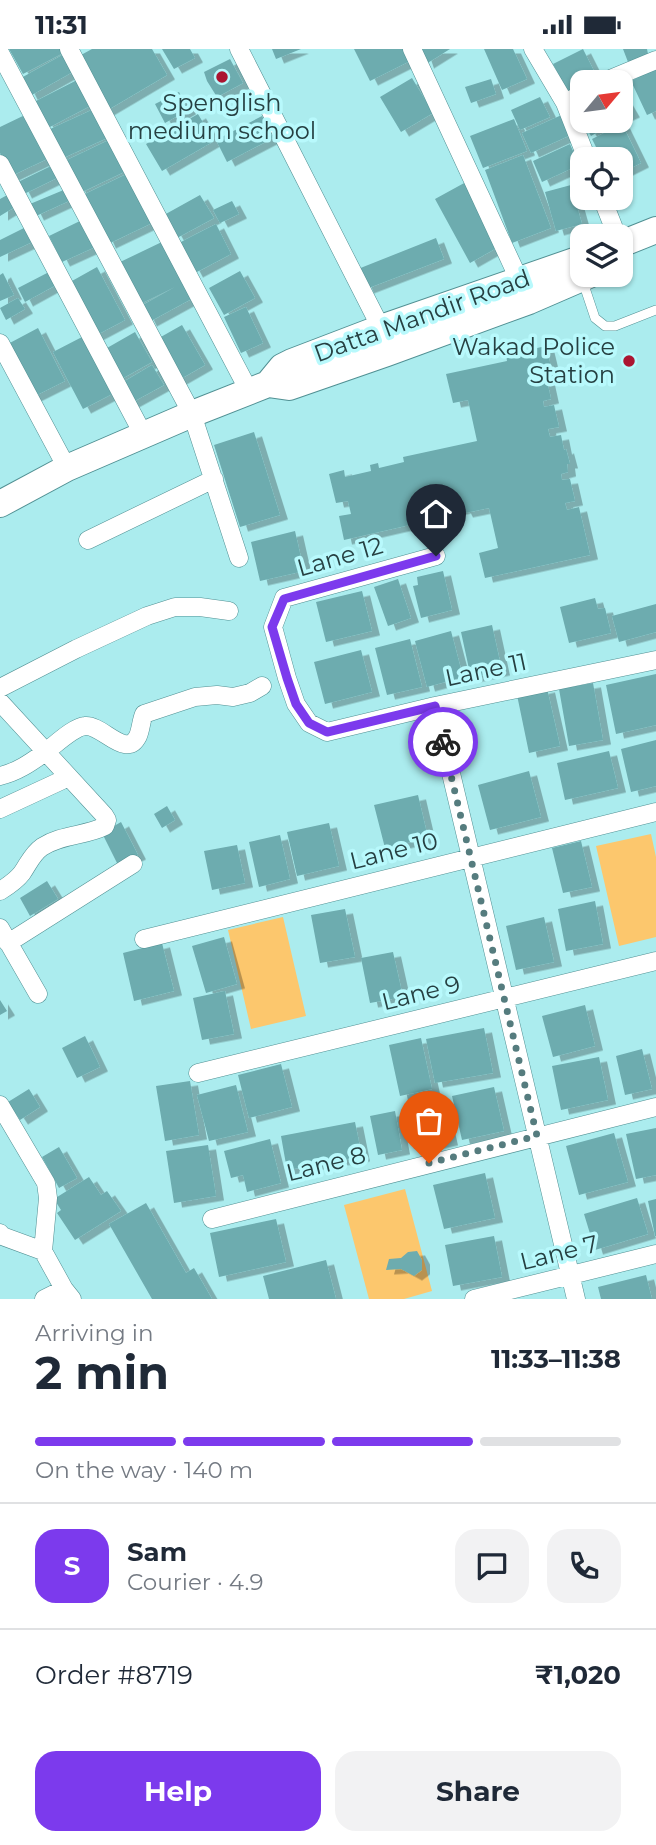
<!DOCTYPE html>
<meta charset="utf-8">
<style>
:root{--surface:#fff;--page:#f2f2f3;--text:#1f2937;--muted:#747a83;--line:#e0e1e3;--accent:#7c3aed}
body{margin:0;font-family:Montserrat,sans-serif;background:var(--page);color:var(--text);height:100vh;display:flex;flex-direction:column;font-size:26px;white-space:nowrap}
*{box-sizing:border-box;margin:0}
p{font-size:23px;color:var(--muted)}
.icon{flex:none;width:38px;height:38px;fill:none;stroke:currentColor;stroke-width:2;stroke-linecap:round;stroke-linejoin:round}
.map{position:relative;height:1250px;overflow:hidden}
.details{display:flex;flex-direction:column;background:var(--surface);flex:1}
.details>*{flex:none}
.needle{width:46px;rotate:61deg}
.controls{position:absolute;left:570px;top:21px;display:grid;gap:14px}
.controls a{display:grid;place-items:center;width:63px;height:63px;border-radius:14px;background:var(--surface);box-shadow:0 2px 5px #0004;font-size:35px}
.pin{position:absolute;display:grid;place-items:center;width:60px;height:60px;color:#fff;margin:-72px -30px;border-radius:50% 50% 50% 0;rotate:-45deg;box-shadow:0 0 7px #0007}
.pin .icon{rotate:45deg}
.courier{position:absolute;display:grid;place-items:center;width:70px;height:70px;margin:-35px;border:5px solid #7c3aed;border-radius:50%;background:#fff;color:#222;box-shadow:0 2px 9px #0007}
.headline em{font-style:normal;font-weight:700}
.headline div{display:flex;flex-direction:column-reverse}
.headline{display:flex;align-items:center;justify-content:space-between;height:119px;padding:0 35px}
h1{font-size:46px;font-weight:700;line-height:52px}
.bar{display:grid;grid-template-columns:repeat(4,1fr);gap:10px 7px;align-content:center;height:84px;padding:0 35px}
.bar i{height:9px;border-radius:5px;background:var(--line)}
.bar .active{background:var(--accent)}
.bar p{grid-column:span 4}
.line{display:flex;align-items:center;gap:18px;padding:0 35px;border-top:2px solid var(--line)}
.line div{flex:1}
.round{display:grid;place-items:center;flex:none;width:74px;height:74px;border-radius:21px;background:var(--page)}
.action{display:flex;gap:14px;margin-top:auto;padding:14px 35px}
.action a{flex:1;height:80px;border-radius:21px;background:var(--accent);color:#fff;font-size:28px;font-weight:700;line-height:80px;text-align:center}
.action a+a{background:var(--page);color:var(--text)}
.status{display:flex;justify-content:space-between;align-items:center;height:49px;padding:0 35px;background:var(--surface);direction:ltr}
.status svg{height:19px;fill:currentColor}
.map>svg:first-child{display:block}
</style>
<div class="status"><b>11:31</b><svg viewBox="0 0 49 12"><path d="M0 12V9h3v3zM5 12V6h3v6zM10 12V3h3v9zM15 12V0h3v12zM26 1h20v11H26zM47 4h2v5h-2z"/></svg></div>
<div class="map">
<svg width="656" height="1250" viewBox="0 0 656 1250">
<defs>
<filter id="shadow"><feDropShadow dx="8" dy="4.5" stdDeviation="0" flood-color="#0004"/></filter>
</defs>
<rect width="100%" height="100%" fill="#abecee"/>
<path fill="#fcc76d" d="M651 785 656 808V888L619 897 596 797Z
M283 868 306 967 251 980 228 881Z
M405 1140 432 1242 404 1250H369L344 1156Z"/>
<path fill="#6dacaf" filter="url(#shadow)" d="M9 0H64L65 3 23 25Z
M92 0H152L167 26 106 62 81 6Z
M162 0H190L195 9 174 20Z
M272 0H301L276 10Z
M354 0H404L410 12 370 32Z
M421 0H450L426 15Z
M484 0H513L527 30 502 41Z
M583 0 598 30 592 33H583V38L569 45 553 15Z
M623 0H647L648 5 628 13Z
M66 4 76 21 30 47 21 29Z
M230 10 243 34 217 48 207 32 204 23Z
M656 19V62L647 66 631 32Z
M412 29 433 64 401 83 380 48Z
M491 30 496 45 471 54 465 38Z
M77 31 90 57 48 79 34 53Z
M179 43 188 61 165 74 155 55Z
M621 45 632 64 621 69Z
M540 48 550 68 520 81 511 61Z
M583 49V72H617L591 87 573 55Z
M94 60 107 89 61 110 48 81Z
M566 64 575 84 531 104 522 84Z
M27 65 49 109 11 127 0 104V78Z
M198 65 214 92 162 122 146 95Z
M262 67 273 89 227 113 216 91Z
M514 70 527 102 483 119 470 87Z
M622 75 641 114 621 124V110H602L592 90Z
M109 91 124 123 80 144 65 112Z
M570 95 579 116 542 133 533 112Z
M523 106 551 179 512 194 485 121Z
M53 116 59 128 24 145 18 133Z
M131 123 154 173 108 195 85 145Z
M466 133 500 197 470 214 435 150Z
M571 136 582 175 556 182 545 143Z
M66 140 71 151 36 167 30 155Z
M11 144 18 156 0 167V150Z
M200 146 214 169 177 189 164 166Z
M232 152 239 165 220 174 213 161Z
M82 171 95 198 62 213 49 187Z
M216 175 231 205 195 224 179 194Z
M24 179 32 193 0 208V191Z
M436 189 444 210 366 240 358 220Z
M166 191 195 248 149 273 141 257 175 238 136 257 116 215Z
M97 218 125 271 91 289 63 237Z
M240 222 255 249 224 266 209 239Z
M49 223 56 236 25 253 18 239Z
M3 224 14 246 0 252V226Z
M18 249 25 260 6 271 0 259Z
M246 258 263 294 241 304 224 268Z
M182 276 205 316 177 332 159 289Z
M38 279 65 332 33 348 6 296Z
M135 283 152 313 116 333 100 303Z
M82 288 112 345 83 360 53 303Z
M546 297 553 326 546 327 551 350 543 352 544 358 554 356 559 378 548 380 550 388 561 386 564 401 566 400 570 415H567L568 423 561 425 562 431 570 430 575 452 565 454 567 461 579 458 590 506 485 529 479 504 498 499 489 459 465 464 463 460 439 465 440 469 344 491 339 467 351 465 348 452 336 454 329 425 344 421 345 428 371 422 370 416 378 414 379 419 404 413 403 408 477 392 468 351 453 354 446 325 507 312 506 306Z
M152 316 164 336 131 354 120 335Z
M254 383 280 466 240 478 214 396Z
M295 482 304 522 260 532 251 493Z
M443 522 452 561 421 569 413 537 418 536 417 528Z
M398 530 411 569 388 577 374 538Z
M362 542 372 582 326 593 316 553Z
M595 549 598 560 605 559 611 584 569 594 560 558Z
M656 555V583L619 593 612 567Z
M492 576 502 622 471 629 461 583Z
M451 582 463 628 427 638 415 592Z
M410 590 422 638 387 646 375 599Z
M361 601 372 643 325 655 314 613Z
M656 625V676L616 685 606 636Z
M593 634 603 691 569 697 559 640Z
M547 639 560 697 529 704 517 646Z
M656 691V737L631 743 621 700Z
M609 702 618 739 565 751 557 714Z
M529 722 541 768 490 781 478 736Z
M418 746 428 789 385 799 374 756Z
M167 757 175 771 162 779 154 765Z
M121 773 138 806 118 816 102 784Z
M329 774 339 817 297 827 287 783Z
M280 786 290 830 259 838 249 793Z
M581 792 592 838 563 844 552 799Z
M237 796 245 834 212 841 204 802Z
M47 832 58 850 30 867 20 849Z
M595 852 603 895 566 902 558 860Z
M345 860 355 908 320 914 311 866Z
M544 868 554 913 516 921 506 877Z
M224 888 237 935 206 944 192 897Z
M162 894 174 942 134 952 123 904Z
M393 903 403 948 370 954 361 909Z
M225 942 234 985 202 991 193 949Z
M0 951 7 962 0 966Z
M585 956 595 997 553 1008 542 967Z
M484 979 493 1024 435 1034 426 990Z
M85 987 100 1018 77 1029 62 999Z
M421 989 432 1040 400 1047 389 996Z
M642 1000 652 1040 625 1046 616 1007Z
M599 1008 608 1051 561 1061 552 1017Z
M281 1015 292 1058 249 1069 238 1026Z
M190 1032 199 1086 165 1092 156 1037Z
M236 1036 248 1083 209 1092 197 1046Z
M494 1038 504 1082 462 1091 452 1047Z
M29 1040 40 1058 20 1071 8 1053Z
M441 1051 450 1092 414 1100 405 1058Z
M395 1062 402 1101 378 1106 370 1067Z
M355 1073 362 1108 287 1121 281 1087Z
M656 1079V1126L636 1130 626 1085Z
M614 1084 628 1133 579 1146 566 1097Z
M270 1090 281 1134 247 1143 243 1126 231 1129 224 1102Z
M208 1096 216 1147 174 1154 166 1102Z
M59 1098 77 1129 59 1139 42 1108Z
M485 1124 495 1169 444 1180 433 1136Z
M89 1128 101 1146 107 1142 121 1162 75 1191 57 1164 61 1161 54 1150Z
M637 1149 648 1185 595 1201 584 1165Z
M656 1150V1187H655L648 1152Z
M146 1154 186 1224 194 1219 212 1250H152L109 1175Z
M276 1170 286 1213 219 1228 210 1184Z
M494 1187 502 1228 453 1237 445 1196Z
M417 1202 422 1211V1221L414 1227 401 1220 386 1221 389 1210 401 1209 408 1203Z
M326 1211 336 1250H269L263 1227Z
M646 1226 652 1250H601L598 1238Z"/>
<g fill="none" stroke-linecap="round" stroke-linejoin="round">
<defs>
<path id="service" d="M582 230 595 269 605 277H615L656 261"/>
<path id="minor" d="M69 0 249 342
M239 0 381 279 383 288
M412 0 523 239
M533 0 565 54 587 110
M0 4 192 365 239 509
M603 33 656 11
M565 54 583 44
M0 115 143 385
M602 149 617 187
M0 294 67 419
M88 491 214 430
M436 507 284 549 273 578 287 629 296 655 309 674 327 683 435 657 656 611
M0 639 76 600 147 567 175 558H200L229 562
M0 653 104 766 107 771 105 777C86 787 62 785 42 798 32 805 29 814 22 824 16 832 8 837 0 842
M435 657 576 1250
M0 727C17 723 30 714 44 704 54 697 73 678 85 677 102 675 126 711 138 687 141 680 141 672 144 665L195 648 217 646 233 648 250 644 262 637
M0 760 69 728
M0 879 38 945
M144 890 656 763
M8 894 133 815
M198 1024 656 912
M0 1056 46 1134 48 1149 43 1202 64 1240 72 1250
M212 1170 656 1058
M0 1184 2 1187 43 1202
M44 1250 64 1240
M474 1250 656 1205"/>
<path id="secondary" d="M621 195 656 181
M268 335 282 318 292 313 381 279 583 209
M0 455 67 419 192 365 268 335 289 338 387 304 529 252 589 226"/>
</defs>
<use href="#service" stroke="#519093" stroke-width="10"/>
<use href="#minor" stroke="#519093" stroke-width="19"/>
<use href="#secondary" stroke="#519093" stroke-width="28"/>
<use href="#service" stroke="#fff" stroke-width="9"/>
<use href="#minor" stroke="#fff" stroke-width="18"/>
<use href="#secondary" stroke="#fff" stroke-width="26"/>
</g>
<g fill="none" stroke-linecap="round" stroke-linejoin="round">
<path stroke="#557c7e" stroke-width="7" stroke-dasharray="0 12.6" d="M429 1114 537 1087 443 693"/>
<path stroke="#7c3aed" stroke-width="9" d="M436 507 284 550 272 578 287 629 296 655 309 674 327 683 435 657 443 693"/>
</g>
<g fill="#ab1531" stroke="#b8f9fc" stroke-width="2.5">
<circle cx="222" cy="28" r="7"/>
<circle cx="629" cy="312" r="7"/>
</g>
<g text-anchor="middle" stroke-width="7" stroke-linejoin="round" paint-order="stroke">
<g font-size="24" fill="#264042" stroke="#b8f9fc">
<text x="222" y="62">Spenglish<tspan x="222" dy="28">medium school</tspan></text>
<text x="615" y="306" text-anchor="end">Wakad Police<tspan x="615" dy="28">Station</tspan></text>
</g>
<g font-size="24" fill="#264042" stroke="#b8f9fc">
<text transform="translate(422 267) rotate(-20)" y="8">Datta Mandir Road</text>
<text transform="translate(340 508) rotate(-16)" y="8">Lane 12</text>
<text transform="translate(486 621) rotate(-12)" y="8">Lane 11</text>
<text transform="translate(394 802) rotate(-14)" y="8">Lane 10</text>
<text transform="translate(421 944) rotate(-14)" y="8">Lane 9</text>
<text transform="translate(326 1115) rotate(-14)" y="8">Lane 8</text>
<text transform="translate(559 1204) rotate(-14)" y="8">Lane 7</text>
</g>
</g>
</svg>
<div class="controls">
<a><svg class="needle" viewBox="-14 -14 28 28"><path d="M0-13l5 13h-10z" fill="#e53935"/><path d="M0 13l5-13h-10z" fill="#747a83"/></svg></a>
<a><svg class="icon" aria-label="locate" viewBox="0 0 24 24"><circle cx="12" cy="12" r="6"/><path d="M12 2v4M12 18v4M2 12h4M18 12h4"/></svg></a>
<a><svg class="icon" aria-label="layers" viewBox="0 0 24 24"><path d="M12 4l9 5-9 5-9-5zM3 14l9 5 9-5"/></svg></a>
</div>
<div class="pin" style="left:429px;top:1114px;background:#ea580c"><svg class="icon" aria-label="bag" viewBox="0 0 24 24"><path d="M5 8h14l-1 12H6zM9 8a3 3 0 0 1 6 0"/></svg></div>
<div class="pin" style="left:436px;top:507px;background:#1f2937"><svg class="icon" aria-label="home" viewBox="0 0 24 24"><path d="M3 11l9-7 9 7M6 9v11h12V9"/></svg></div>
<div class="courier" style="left:443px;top:693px"><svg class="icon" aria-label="bike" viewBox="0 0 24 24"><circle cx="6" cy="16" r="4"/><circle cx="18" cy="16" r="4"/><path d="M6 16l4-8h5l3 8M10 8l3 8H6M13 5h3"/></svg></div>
</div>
<section class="details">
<div class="headline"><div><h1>2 min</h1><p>Arriving in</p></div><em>11:33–11:38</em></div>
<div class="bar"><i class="active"></i><i class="active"></i><i class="active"></i><i></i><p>On the way · 140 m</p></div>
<div class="line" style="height:126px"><b class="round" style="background:var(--accent);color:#fff">S</b><div><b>Sam</b><p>Courier · 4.9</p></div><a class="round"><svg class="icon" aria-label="chat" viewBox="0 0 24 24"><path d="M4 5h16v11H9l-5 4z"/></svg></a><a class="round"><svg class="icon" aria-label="phone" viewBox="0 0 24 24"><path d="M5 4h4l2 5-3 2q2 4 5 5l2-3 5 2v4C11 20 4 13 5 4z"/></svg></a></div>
<div class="line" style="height:91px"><div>Order #8719</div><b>₹1,020</b></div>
<div class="action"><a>Help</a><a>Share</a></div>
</section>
